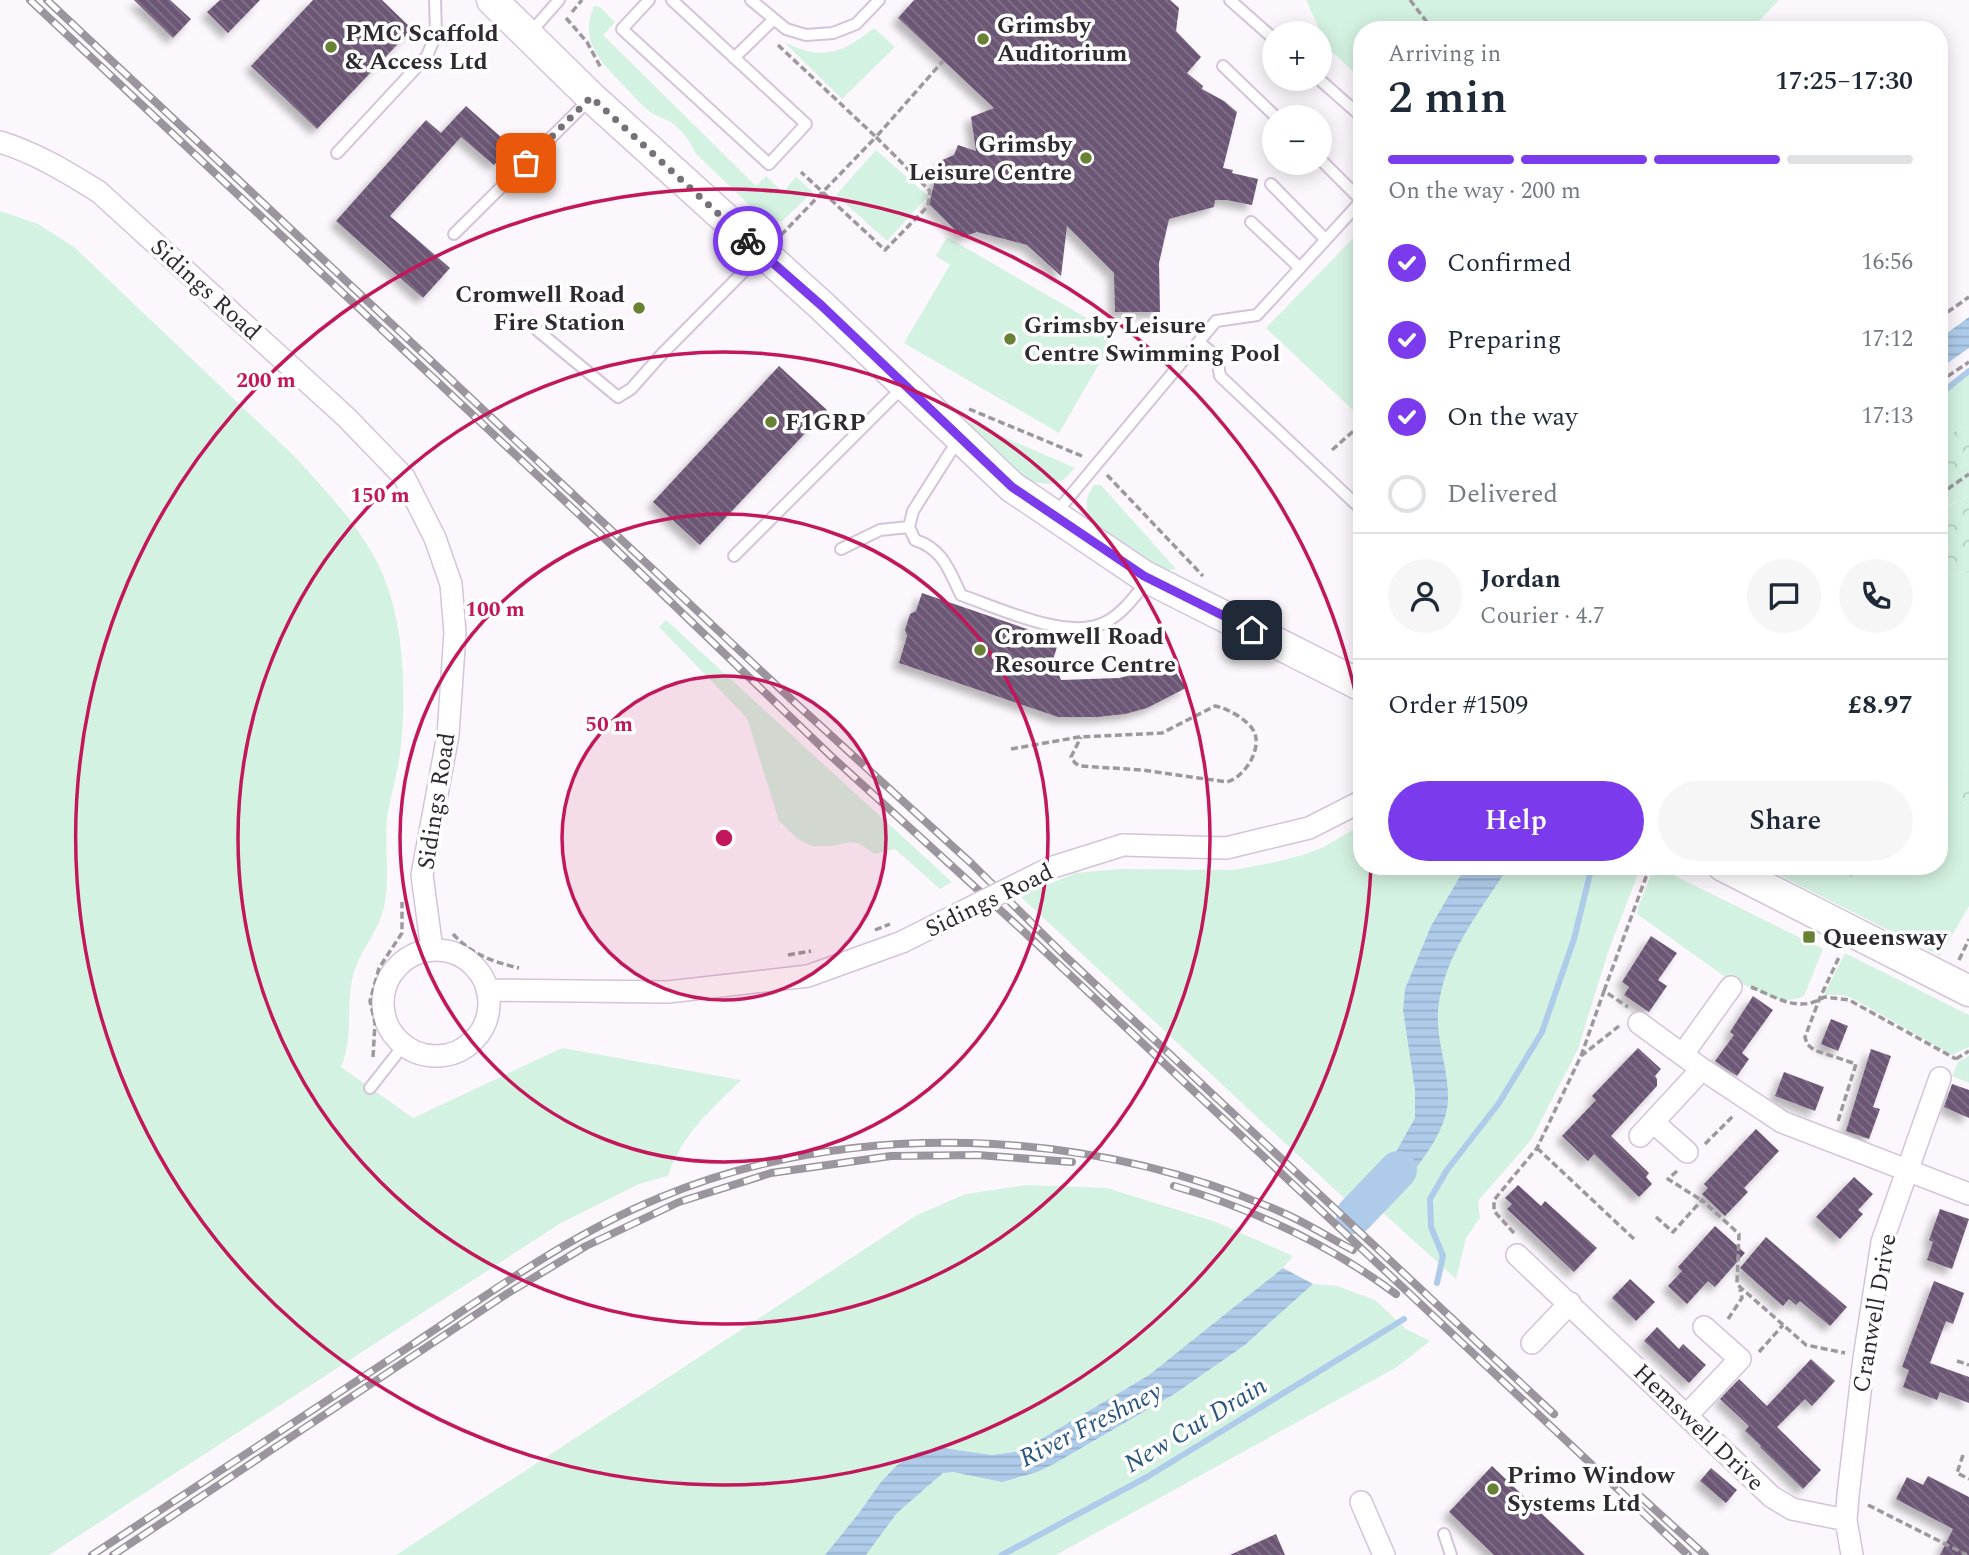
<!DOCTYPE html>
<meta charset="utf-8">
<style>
:root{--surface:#fff;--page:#f6f6f7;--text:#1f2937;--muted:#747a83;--line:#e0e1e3;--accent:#7c3aed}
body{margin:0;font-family:Spectral,serif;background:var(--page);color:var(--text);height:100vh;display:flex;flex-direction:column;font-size:26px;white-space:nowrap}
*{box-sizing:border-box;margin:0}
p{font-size:23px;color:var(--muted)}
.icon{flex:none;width:38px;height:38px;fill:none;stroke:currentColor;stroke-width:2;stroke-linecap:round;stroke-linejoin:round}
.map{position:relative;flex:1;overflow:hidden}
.details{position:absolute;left:1353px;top:21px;width:595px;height:854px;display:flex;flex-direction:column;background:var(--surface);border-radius:28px;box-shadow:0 4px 18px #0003}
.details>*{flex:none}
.buttons{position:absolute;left:1262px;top:21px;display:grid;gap:14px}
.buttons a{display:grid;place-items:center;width:70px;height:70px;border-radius:50%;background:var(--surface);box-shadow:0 4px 18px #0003;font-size:35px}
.pin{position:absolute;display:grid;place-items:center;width:60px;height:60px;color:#fff;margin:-30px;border-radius:14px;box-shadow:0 4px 10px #0006}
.courier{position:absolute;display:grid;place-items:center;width:70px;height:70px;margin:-35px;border:5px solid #7c3aed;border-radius:50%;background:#fff;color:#222;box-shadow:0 2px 9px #0007}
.summary em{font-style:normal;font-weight:600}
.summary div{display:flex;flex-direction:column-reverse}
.summary{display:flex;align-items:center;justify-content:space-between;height:119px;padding:0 35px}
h1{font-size:46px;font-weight:600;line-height:52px}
.bar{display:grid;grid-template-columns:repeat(4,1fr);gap:10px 7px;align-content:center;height:84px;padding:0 35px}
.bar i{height:9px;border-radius:5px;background:var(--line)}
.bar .selected{background:var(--accent)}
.bar p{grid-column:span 4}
.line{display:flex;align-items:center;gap:18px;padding:0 35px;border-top:2px solid var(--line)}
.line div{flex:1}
.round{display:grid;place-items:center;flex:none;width:74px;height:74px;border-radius:37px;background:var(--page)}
ol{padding:0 35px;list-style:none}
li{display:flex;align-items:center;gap:21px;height:77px}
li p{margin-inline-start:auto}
li .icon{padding:7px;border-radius:50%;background:var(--accent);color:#fff;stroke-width:4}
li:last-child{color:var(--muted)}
li i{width:38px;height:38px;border:4px solid var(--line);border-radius:50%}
.action{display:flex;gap:14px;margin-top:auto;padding:14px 35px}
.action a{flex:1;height:80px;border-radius:42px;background:var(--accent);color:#fff;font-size:28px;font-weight:600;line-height:80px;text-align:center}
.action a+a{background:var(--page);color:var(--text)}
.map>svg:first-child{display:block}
</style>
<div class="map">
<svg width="1969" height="1555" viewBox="0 0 1969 1555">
<defs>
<pattern id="forest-crowns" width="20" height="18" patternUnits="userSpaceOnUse" patternTransform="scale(1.75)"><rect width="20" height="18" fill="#d4f2e1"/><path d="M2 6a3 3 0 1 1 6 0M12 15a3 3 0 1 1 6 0" fill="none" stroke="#b6d0c2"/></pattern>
<pattern id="water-rules" width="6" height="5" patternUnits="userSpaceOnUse" patternTransform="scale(1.75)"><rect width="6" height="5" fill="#aeccea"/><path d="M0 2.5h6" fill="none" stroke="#96afc9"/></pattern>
<pattern id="building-back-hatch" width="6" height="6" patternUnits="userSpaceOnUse" patternTransform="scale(1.75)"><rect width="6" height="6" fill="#6c5775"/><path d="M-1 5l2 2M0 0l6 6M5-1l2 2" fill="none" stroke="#817188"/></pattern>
<filter id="shadow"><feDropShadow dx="-6" dy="6" stdDeviation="3.5" flood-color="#0004"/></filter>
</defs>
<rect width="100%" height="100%" fill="#fbf7fc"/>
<path fill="#d4f2e1" d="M1306 0H1779L1750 30H1362L1361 79 1328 48Z
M594 6 600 7 615 22 603 35 756 186 766 176 783 192 796 177 813 192 782 221H766L696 154C690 141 682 129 669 121 663 118 656 116 650 112 640 104 632 94 623 85 600 61 579 41 594 6Z
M874 28 895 47 842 99 784 42C823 61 841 54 874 28Z
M876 150 928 196 887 241 836 195Z
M0 211 38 224 74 247 295 457C326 491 359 525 379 566 405 620 407 696 400 754 397 773 392 792 388 811 383 843 391 875 384 907 379 930 363 947 355 969 344 1001 355 1037 341 1067L413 1118 562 1048 741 1080C710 1111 682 1134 668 1176L639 1184 561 1223 49 1555H0Z
M1361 230 1362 405 1355 412 1266 328Z
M947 237 1116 335 1059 433 904 343 950 265 936 256Z
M1969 369V427L1960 428 1939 442V391Z
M942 410 1075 468 1063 480 1048 484 1025 481Z
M1969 463V496L1939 510V482Z
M1094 485H1101L1176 569 1166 571C1138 555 1063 527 1094 485Z
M1969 572V766L1965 770 1964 802 1969 807V906L1940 956 1761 866H1819L1862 882 1868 866H1939V576Z
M666 620 952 882 940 889 895 849 875 854 858 843 849 842 833 846H811L797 838 779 821 747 718 659 627Z
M1361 825 1362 866H1641L1608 952 1578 1049 1531 1140 1478 1201 1480 1218 1466 1238 1456 1279 1381 1211 1371 1221 1345 1199 1020 896 1076 873 1119 869 1233 870 1271 863 1303 855 1324 847Z
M1655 866 1823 949 1804 996C1772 1009 1761 987 1731 981L1637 914 1638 907Z
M1845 953 1969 1015V1047L1952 1055 1852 998 1843 995H1824Z
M1969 1056V1083L1952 1076 1958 1062Z
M1026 1185 1107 1188 1216 1222 1293 1256 1283 1268 1221 1319 1149 1375 1021 1451 992 1455 943 1448 917 1452 896 1466 880 1483 859 1513 825 1555H396L917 1215 966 1194Z
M1313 1284 1337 1286 1375 1300 1406 1329 1430 1341 1397 1367 1056 1555H866L897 1513 943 1473 953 1472 1002 1482 1054 1464 1176 1393 1245 1345Z"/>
<path fill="url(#forest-crowns)" d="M1969 427V463L1939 482V442L1960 428Z
M1969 496V572L1939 576V511Z
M1969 766V807C1957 796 1958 777 1969 766Z
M1819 866H1868L1862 883Z"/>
<path fill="url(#water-rules)" d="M1969 317V348L1939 369V339Z
M1466 866H1509C1484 905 1451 946 1441 992 1431 1033 1448 1060 1448 1097 1449 1139 1400 1186 1374 1217L1349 1195 1396 1152 1415 1118V1090L1403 1010 1405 989 1431 926Z
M1283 1268 1313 1284 1245 1345 1176 1393 1054 1464 1037 1472 1002 1482 953 1472 943 1473 897 1513 866 1555H825L859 1513 880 1483 896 1466 917 1452 943 1448 992 1455 1021 1451 1149 1375Z"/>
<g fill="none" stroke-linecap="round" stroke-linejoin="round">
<path stroke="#aeccea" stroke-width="6" d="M1939 395 1969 371
M1437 1283 1443 1256 1431 1227 1430 1199 1447 1170 1499 1103 1542 1032 1574 939 1592 866
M1002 1555 1147 1477 1404 1319"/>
<path stroke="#aeccea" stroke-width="38" d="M1355 1215 1398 1170"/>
</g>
<path fill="url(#building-back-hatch)" filter="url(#shadow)" d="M134 0H170L191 19 173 38Z
M220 0H260L228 33 207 12Z
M313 0H382L412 29 317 129 251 66Z
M914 0H1170L1179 8 1176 31 1201 57 1187 73 1203 86 1202 89 1224 101 1237 112 1223 168 1233 170 1232 173 1258 179 1252 205 1226 200H1215L1214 207 1169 219 1159 263 1160 312H1115L1114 273 1067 226 1061 276 1027 245 977 232 962 237 929 204 940 161 954 155 958 145 976 151 971 117 994 108 898 18Z
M466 106 511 146 494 165 461 137 390 216 450 268 423 298 336 221 426 120 441 133Z
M779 366 827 410 700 545 653 502Z
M922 593 1059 640 1053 660 1061 680 1119 678 1144 672 1167 659 1186 688 1147 708 1125 714 1097 717H1058L899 663 907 636 905 630 910 614 916 611Z
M1651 936 1677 953 1658 980 1667 986 1649 1012 1624 995 1629 987 1622 982Z
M1753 996 1773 1010 1742 1053 1749 1059 1737 1076 1715 1061 1734 1035 1730 1032Z
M1831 1019 1848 1026 1838 1051 1821 1044Z
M1638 1048 1661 1069 1655 1076 1657 1079V1086L1611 1136 1649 1173 1646 1177 1652 1184 1639 1197 1594 1154 1588 1161 1562 1136 1596 1100 1592 1096Z
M1871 1049 1891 1056 1873 1107 1880 1109 1869 1139 1846 1131Z
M1784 1072 1824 1087 1815 1111 1775 1096Z
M1952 1084 1969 1090V1118L1944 1107Z
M1756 1129 1779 1151 1744 1188 1748 1192 1725 1216 1702 1194 1708 1188 1704 1184Z
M1854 1177 1873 1194 1858 1210 1863 1214 1840 1239 1816 1217Z
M1518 1185 1541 1206 1545 1201 1597 1248 1574 1272 1507 1209 1512 1204 1505 1198Z
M1940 1209 1969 1219 1952 1269 1927 1260 1933 1242 1929 1240Z
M1715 1226 1745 1253 1715 1287 1708 1281 1687 1304 1668 1286 1682 1271 1678 1267Z
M1766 1237 1847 1307 1830 1326 1800 1301 1796 1305 1789 1299 1783 1306 1740 1268Z
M1630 1279 1655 1302 1636 1321 1612 1298Z
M1934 1281 1964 1293 1953 1324 1946 1321 1930 1363 1969 1377V1403L1940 1392 1937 1400 1903 1387 1909 1370 1902 1367Z
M1657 1327 1679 1349 1683 1344 1706 1365 1689 1383 1644 1341Z
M1811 1359 1835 1381 1812 1406 1805 1399 1777 1427 1821 1470 1803 1489 1760 1447 1761 1446 1745 1431 1749 1426 1720 1399 1739 1379 1767 1406Z
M1492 1466 1585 1555H1494L1449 1512Z
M1711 1468 1737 1490 1726 1503 1700 1481Z
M1928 1476 1969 1497V1555H1940L1953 1529 1896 1499 1907 1477 1923 1485Z
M1276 1534 1285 1555H1230Z"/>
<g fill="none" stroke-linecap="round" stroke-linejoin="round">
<defs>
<path id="lane" d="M649 0 622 29 769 164 806 124 672 0
M751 0 786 29 806 35 833 33 856 24 879 0
M1230 0 1274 39
M530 33 559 0
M734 58 774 19
M1223 66 1276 117
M1319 79 1362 117
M337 153 427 56 436 34 435 0
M1320 159 1361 200
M1271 184 1325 239
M1251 222 1300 268
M454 234 591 98
M537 330 618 397 631 389 662 354 762 253
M1199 342 1217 357 1220 376 1362 510
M958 440 913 511 909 527 915 540C943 549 949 570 961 595 999 608 1069 642 1106 622 1123 613 1135 596 1147 581
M1056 513 1216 321 1257 315 1362 200
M841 549 880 530 909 527
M734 556 904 386
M370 1088 403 1046
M1444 1534 1451 1555"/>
<path id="street" d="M0 142C36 153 67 172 99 192L346 417 404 477 435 538 451 584 455 633 448 735 422 875 432 950
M1123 845 1226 848 1309 828 1362 801
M383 1003a53 53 0 1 1 106 0a53 53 0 1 1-106 0Z
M487 990 668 992 808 976 902 942
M1639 1023 1702 1069 1782 1122 1969 1194
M1683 1054 1731 987
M1653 1122 1687 1152
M1640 1136 1702 1069
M1517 1255 1772 1497 1792 1509 1846 1520
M1532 1343 1570 1303
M1687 1415 1740 1359 1704 1327
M1361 1502 1384 1555
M1852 1555 1846 1520 1848 1495 1864 1358 1882 1242 1940 1078"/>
<path id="secondary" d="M492 0 591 97 822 306 1012 487 1144 576 1362 686
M1723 866 1969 991"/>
</defs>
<use href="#lane" stroke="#d4c4da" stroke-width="14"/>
<use href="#street" stroke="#d4c4da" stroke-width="24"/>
<use href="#secondary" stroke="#d4c4da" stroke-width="33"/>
<path stroke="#9d989e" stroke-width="3.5" stroke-dasharray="7 3.5" stroke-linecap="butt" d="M1410 0 1433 30
M572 12 582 0
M566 18 587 42 601 68
M778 45 876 137 943 61
M781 235 876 137 930 191 928 206 885 250 801 172
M1939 318 1969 297
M1939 382 1969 362
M969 409 1082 456
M1332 450 1358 427 1362 418
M1107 475 1203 576
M1939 495 1969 474
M1011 749 1079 737 1162 733 1215 706C1227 708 1251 721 1255 734 1261 752 1243 778 1227 782L1142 770 1080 766 1075 763 1071 757 1081 737
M453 934C471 954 493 962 519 968
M788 955 811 951
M1959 960 1969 939
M1751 987C1774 996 1799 1014 1824 997L1849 1000 1956 1059
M1604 991 1650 866
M1581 1056 1604 991 1628 1007
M373 1057 375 1023 370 1001 379 968 402 933V902
M1956 1059 1969 1051
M1838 1121 1856 1064 1814 1050 1807 1044 1805 1037 1819 1000 1840 955
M1705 1144 1734 1115
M1537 1148 1635 1240
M1677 1171 1668 1179 1701 1200
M1656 1217 1673 1232 1702 1200 1739 1234 1737 1283 1740 1287 1806 1345 1845 1353
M1514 1233 1494 1211V1200L1537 1148 1581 1056 1619 1026
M1728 1319 1742 1298 1740 1289
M1759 1352 1783 1325
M1957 1361 1969 1365
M1963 1455 1957 1473 1969 1479
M1868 1505 1967 1555"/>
<use href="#lane" stroke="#fff" stroke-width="10"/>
<use href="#street" stroke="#fff" stroke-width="21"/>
<use href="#secondary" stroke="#fff" stroke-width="30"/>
<defs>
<path id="rail" d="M30 0 600 534 831 756 1021 929 1688 1555
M47 0 791 699 972 864 1065 956 1554 1414
M1174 1186C1253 1209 1330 1245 1396 1294
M1640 1496 1705 1555
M92 1555C199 1485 306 1414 413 1344 493 1291 571 1234 659 1198 854 1117 1086 1128 1279 1211 1305 1222 1328 1237 1353 1250
M113 1555 505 1295 586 1246 679 1202 771 1173 891 1156 977 1155 1072 1162"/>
</defs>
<use href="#rail" stroke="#9b969d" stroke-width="8"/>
<use href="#rail" stroke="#fff" stroke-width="5" stroke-dasharray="16" stroke-linecap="butt"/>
<defs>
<path id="street-bridge" d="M902 942 1050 868 1123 845"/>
</defs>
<use href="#street-bridge" stroke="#d4c4da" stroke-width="24" stroke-linecap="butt"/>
<path stroke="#9d989e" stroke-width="3.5" stroke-dasharray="7 3.5" stroke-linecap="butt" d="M875 930 890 924"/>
<use href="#street-bridge" stroke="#fff" stroke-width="21"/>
</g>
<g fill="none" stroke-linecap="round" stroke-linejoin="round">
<path stroke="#767178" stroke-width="7" stroke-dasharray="0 12.6" d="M526 163 591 97 748 241"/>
<path stroke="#7c3aed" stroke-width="9" d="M748 241 822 306 1012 487 1144 576 1252 630"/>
</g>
<circle cx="724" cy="838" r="162" fill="#c2185b" fill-opacity=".12"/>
<g fill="none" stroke="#c2185b" stroke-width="3.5">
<circle cx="724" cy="838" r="162"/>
<circle cx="724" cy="838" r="324"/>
<circle cx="724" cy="838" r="486"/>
<path d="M1371 866A648 648 0 1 1 1361 720"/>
</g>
<g fill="#688134" stroke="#fff" stroke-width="2.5">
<circle cx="983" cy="39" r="7"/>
<circle cx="331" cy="47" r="7"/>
<circle cx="1086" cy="158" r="7"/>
<circle cx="639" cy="308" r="7"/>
<circle cx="1010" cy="339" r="7"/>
<circle cx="771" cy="422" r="7"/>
<circle cx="980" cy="650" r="7"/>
<rect x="1802" y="930" width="14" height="14" rx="3.5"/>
<circle cx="1493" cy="1489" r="7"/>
</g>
<g text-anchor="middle" stroke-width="7" stroke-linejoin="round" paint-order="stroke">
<g font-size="24" font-weight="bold" fill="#2f2931" stroke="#fff" text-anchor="start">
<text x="997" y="33">Grimsby<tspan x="997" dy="28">Auditorium</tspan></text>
<text x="345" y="41">PMC Scaffold<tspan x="345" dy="28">&amp; Access Ltd</tspan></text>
<text x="1072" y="152" text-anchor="end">Grimsby<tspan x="1072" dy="28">Leisure Centre</tspan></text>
<text x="625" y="302" text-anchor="end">Cromwell Road<tspan x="625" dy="28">Fire Station</tspan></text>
<text x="1024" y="333">Grimsby Leisure<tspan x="1024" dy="28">Centre Swimming Pool</tspan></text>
<text x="785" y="430">F1GRP</text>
<text x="994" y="644">Cromwell Road<tspan x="994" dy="28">Resource Centre</tspan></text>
<text x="1823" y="945">Queensway</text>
<text x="1507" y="1483">Primo Window<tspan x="1507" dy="28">Systems Ltd</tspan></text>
</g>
<g font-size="24" fill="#2f2931" stroke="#fff">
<text transform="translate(206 289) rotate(42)" y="8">Sidings Road</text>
<text transform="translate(436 801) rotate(-81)" y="8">Sidings Road</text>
<text transform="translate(989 900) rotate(-26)" y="8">Sidings Road</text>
<text transform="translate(1874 1313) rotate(-80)" y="8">Cranwell Drive</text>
<text transform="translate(1699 1427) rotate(44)" y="8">Hemswell Drive</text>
</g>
<g font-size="26" font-style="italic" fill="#2b567f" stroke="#fff">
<text transform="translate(1090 1424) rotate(-27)" y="9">River Freshney</text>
<text transform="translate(1195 1424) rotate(-31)" y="9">New Cut Drain</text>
</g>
</g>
<circle cx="724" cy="838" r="10" fill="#c2185b" stroke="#fff" stroke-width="3.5"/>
<g font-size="21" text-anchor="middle" font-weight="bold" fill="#c2185b" stroke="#fff" stroke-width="7" stroke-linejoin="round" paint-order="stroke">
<text x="266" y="387">200 m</text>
<text x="380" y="502">150 m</text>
<text x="495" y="616">100 m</text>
<text x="609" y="731">50 m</text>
</g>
</svg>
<div class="buttons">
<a>+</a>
<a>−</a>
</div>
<div class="pin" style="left:526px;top:163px;background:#ea580c"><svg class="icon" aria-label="bag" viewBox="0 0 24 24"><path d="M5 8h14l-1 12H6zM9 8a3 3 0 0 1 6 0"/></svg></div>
<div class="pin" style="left:1252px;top:630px;background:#1f2937"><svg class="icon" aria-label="home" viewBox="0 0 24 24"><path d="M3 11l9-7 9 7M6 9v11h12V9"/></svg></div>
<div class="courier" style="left:748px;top:241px"><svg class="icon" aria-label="bike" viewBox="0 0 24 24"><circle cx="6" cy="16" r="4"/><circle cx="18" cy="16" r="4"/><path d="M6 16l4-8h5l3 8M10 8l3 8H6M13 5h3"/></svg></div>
<section class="details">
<div class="summary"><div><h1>2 min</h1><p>Arriving in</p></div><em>17:25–17:30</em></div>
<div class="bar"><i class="selected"></i><i class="selected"></i><i class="selected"></i><i></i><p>On the way · 200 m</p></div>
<ol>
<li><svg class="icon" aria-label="check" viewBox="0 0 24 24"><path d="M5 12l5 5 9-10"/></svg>Confirmed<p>16:56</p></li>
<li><svg class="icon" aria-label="check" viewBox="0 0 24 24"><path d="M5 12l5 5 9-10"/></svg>Preparing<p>17:12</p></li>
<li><svg class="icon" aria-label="check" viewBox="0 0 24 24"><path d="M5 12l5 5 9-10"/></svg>On the way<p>17:13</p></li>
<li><i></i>Delivered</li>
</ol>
<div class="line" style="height:126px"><a class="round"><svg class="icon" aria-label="person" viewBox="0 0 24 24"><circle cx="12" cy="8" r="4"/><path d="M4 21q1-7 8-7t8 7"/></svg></a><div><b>Jordan</b><p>Courier · 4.7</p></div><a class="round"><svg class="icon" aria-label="chat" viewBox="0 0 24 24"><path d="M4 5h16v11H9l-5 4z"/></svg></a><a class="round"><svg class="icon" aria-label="phone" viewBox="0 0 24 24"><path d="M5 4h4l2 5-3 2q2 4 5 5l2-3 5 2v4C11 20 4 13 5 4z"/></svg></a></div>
<div class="line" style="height:91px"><div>Order #1509</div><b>£8.97</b></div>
<div class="action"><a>Help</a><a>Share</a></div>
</section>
</div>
